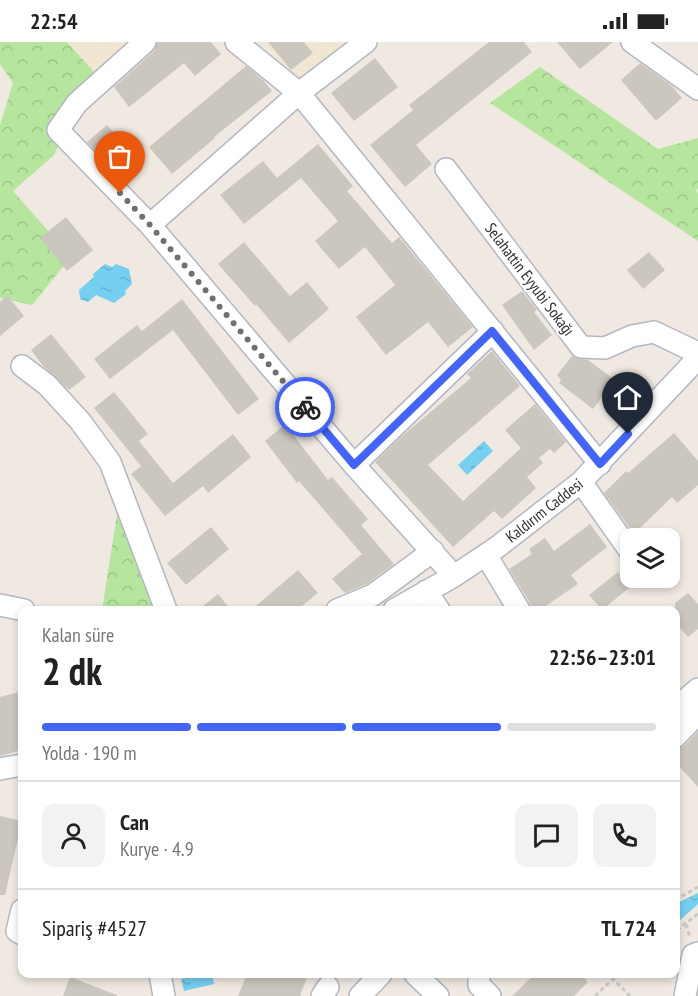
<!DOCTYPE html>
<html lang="tr">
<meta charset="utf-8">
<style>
:root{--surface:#fff;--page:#f2f2f2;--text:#222;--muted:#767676;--line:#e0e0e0;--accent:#4264fb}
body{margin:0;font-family:"PT Sans Narrow",sans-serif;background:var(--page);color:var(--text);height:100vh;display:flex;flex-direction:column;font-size:22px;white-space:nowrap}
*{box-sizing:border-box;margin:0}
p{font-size:20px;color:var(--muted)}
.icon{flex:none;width:33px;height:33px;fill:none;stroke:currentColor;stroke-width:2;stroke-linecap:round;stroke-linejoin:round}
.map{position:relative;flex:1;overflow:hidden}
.details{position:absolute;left:18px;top:564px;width:662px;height:372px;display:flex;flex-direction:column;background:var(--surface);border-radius:12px;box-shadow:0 3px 9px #0003}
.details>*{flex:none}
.controls{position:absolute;left:620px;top:486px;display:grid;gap:12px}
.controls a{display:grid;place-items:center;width:60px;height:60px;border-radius:12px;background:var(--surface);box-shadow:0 3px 9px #0003;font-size:30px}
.pin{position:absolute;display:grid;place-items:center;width:51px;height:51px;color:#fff;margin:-62px -26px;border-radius:50% 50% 50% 0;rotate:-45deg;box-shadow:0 0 6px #0007}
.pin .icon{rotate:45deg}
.courier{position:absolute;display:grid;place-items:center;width:60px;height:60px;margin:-30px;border:4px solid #4264fb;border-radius:50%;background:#fff;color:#222;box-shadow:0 2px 8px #0007}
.summary em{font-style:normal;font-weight:800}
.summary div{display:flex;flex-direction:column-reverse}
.summary{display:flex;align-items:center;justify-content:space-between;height:102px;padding:0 24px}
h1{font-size:39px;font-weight:800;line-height:45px}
.bar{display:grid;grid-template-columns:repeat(4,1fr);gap:9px 6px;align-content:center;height:72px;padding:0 24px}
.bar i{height:8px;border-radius:4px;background:var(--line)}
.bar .on{background:var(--accent)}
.bar p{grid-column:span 4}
.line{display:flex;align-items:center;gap:15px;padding:0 24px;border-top:2px solid var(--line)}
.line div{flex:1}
.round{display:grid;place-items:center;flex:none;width:63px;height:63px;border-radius:12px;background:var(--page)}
.status{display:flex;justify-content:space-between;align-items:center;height:42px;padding:0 30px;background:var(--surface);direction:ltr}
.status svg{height:16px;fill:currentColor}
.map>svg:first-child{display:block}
</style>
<div class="status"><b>22:54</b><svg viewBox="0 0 49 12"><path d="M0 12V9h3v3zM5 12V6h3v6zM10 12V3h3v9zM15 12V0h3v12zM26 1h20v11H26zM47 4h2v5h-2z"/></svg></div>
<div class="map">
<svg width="698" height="954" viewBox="0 0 698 954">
<defs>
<pattern id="forest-crowns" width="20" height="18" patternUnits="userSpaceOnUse" patternTransform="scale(1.5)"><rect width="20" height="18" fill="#b6e59e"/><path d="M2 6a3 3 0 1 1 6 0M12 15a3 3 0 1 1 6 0" fill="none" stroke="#9dc588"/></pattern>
<pattern id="water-ripples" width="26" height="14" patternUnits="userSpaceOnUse" patternTransform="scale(1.5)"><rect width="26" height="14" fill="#75cff0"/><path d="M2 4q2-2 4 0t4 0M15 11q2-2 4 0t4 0" fill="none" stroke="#66b2ce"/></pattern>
</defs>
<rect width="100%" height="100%" fill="#efe9e1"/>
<path fill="#f0e6d1" d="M67 0H128L94 30Z
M263 0H346L298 37Z"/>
<path fill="url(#forest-crowns)" d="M0 0H67L94 30 54 113 13 149 71 215 32 263 0 256V83L13 41 0 22Z
M540 25 658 107 698 96V146L696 149 698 151V199L490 61Z
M118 466 161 568H102Z"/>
<path fill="url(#water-ripples)" d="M116 222 129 227 132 242 125 249 126 252 114 261 96 253 88 260 80 257 79 248 94 235 93 232 105 222 112 225Z
M484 399 493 409 467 433 458 423Z
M698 851V862L678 880 675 885V862Z
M184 932H212L214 942 184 949 181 937 185 936Z"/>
<path fill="#cbc7bf" d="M157 0H211L221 12 195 34 184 21 129 65 114 45 154 9Z
M268 0H304L313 11 291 28Z
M489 0H524L532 10 416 103 432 122 405 145 370 103 413 68 409 63Z
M557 0H613L580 27Z
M375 16 398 45 354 79 331 51Z
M640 21 672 44 682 56 656 79 621 38Z
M246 24 264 39 272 49 214 95 215 96 172 132 149 105Z
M107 83 143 124 126 140 87 100Z
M318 102 353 144 347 149 392 201 399 195 473 285 448 305 428 280 386 313 356 275 395 243 365 205 339 227 315 199 338 179 301 136 244 182 220 153 263 119 277 136Z
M66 175 93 208 67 229 40 196Z
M244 200 290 254 307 240 329 267 289 301 256 262 255 264 218 222Z
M649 210 665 228 643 247 627 228Z
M522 249 537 268 534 270 552 293 534 308 502 263Z
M7 253 24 274 0 294V260Z
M182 257 259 357 238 373 173 288 110 337 94 317 137 283 142 289Z
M51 292 86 335 69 348 44 325 31 308Z
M492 309 520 344 428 423 463 459 521 406 505 388 535 362 566 400 554 411 550 407 539 416 543 421 527 435 536 446 502 477 494 469 453 505 375 420 402 394 471 336 467 332Z
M572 314 576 316 588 318 615 338 593 367 559 341 561 338 557 333Z
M114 350 148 392 139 399 173 441 233 392 251 415 208 451 203 444 165 474 131 432 141 424 94 366Z
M285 382 328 438 332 435 368 477 361 483 394 522 367 542 345 551 332 537 362 512 299 439 297 441 265 399Z
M674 391 698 419V443L677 461 672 455 634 492 604 451 626 429 628 431Z
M590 482 607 505 571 533 578 542 540 568H534L509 527 532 512 529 507 545 496 554 509Z
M211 485 229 507 186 543 167 521Z
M298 528 318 551 297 568H251Z
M618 530 630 545 602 568 589 553Z
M688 551 698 562V587L688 595 675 580V561Z
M218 552 231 568H198Z
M19 650 22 662V708L0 714V655Z
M698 689V745L675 720V707L684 704Z
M0 774 22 779 5 853H0Z
M247 932H308L300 954H238Z
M535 932H580L588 940 574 954H512Z
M70 935 117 953V954H63Z"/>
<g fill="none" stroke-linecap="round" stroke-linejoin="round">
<defs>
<path id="minor" d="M145 0 77 61 58 88 150 183 354 423 454 534
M236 0 299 51 600 422
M632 0 698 47
M446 127 581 305 605 306 632 294 654 290 698 311
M150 183 299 51 366 0
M22 324 47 343 80 379 110 420 166 568
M354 423 493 289
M581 440 630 509
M486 513 519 568
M426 549 439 568
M0 563 24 568
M337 568 373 553 433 509
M394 568 454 534 496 506 581 440 698 316
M675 667 698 647
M675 695 698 671
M0 727 22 723
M22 868 17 889 22 892
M160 932 164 954
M415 932 438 954
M479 932V943L490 954
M322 954 328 945
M360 954 381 932
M685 954 693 913 698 911"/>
</defs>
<use href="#minor" stroke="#b4b7c1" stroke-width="24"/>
<path stroke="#c9c9c9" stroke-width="3" stroke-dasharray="4.5 3" stroke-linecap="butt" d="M675 858 698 845
M686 882 690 896
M675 896 678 887 698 872
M662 932H664
M595 954 613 937 630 954"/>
<use href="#minor" stroke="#fff" stroke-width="21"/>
</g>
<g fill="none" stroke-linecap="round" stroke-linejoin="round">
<path stroke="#726f6d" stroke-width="6" stroke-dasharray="0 10.8" d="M120 151 150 183 305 365"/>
<path stroke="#4264fb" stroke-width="8" d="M305 365 354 423 492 289 600 422 628 392"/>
</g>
<g text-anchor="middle" stroke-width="4.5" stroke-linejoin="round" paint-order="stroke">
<g font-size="16" fill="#2e2e2e" stroke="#fff">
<text transform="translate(530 237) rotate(53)" y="6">Selahattin Eyyubi Sokağı</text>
<text transform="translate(544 468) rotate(-38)" y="6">Kaldırım Caddesi</text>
</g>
</g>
</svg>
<div class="controls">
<a><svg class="icon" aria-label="layers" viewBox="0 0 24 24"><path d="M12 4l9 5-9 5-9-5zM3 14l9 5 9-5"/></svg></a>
</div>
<div class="pin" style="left:120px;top:151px;background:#ea580c"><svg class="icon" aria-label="bag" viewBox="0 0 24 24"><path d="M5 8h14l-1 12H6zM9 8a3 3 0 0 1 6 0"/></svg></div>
<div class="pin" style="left:628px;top:392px;background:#1f2937"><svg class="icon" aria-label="home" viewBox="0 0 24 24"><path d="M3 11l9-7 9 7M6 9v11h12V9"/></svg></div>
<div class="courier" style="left:305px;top:365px"><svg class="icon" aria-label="bike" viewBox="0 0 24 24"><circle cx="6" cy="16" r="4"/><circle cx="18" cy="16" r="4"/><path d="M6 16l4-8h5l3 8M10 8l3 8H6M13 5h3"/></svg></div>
<section class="details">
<div class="summary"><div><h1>2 dk</h1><p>Kalan süre</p></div><em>22:56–23:01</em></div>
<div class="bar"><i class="on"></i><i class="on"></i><i class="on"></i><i></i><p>Yolda · 190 m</p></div>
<div class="line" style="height:108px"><a class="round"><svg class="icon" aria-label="person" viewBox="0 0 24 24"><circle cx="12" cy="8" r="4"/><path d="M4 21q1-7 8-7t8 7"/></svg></a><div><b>Can</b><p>Kurye · 4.9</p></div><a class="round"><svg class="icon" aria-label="chat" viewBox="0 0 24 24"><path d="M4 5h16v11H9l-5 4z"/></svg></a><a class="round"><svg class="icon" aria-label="phone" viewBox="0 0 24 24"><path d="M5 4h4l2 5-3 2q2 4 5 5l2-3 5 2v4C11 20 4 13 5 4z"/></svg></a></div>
<div class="line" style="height:78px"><div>Sipariş #4527</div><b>TL 724</b></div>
</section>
</div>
